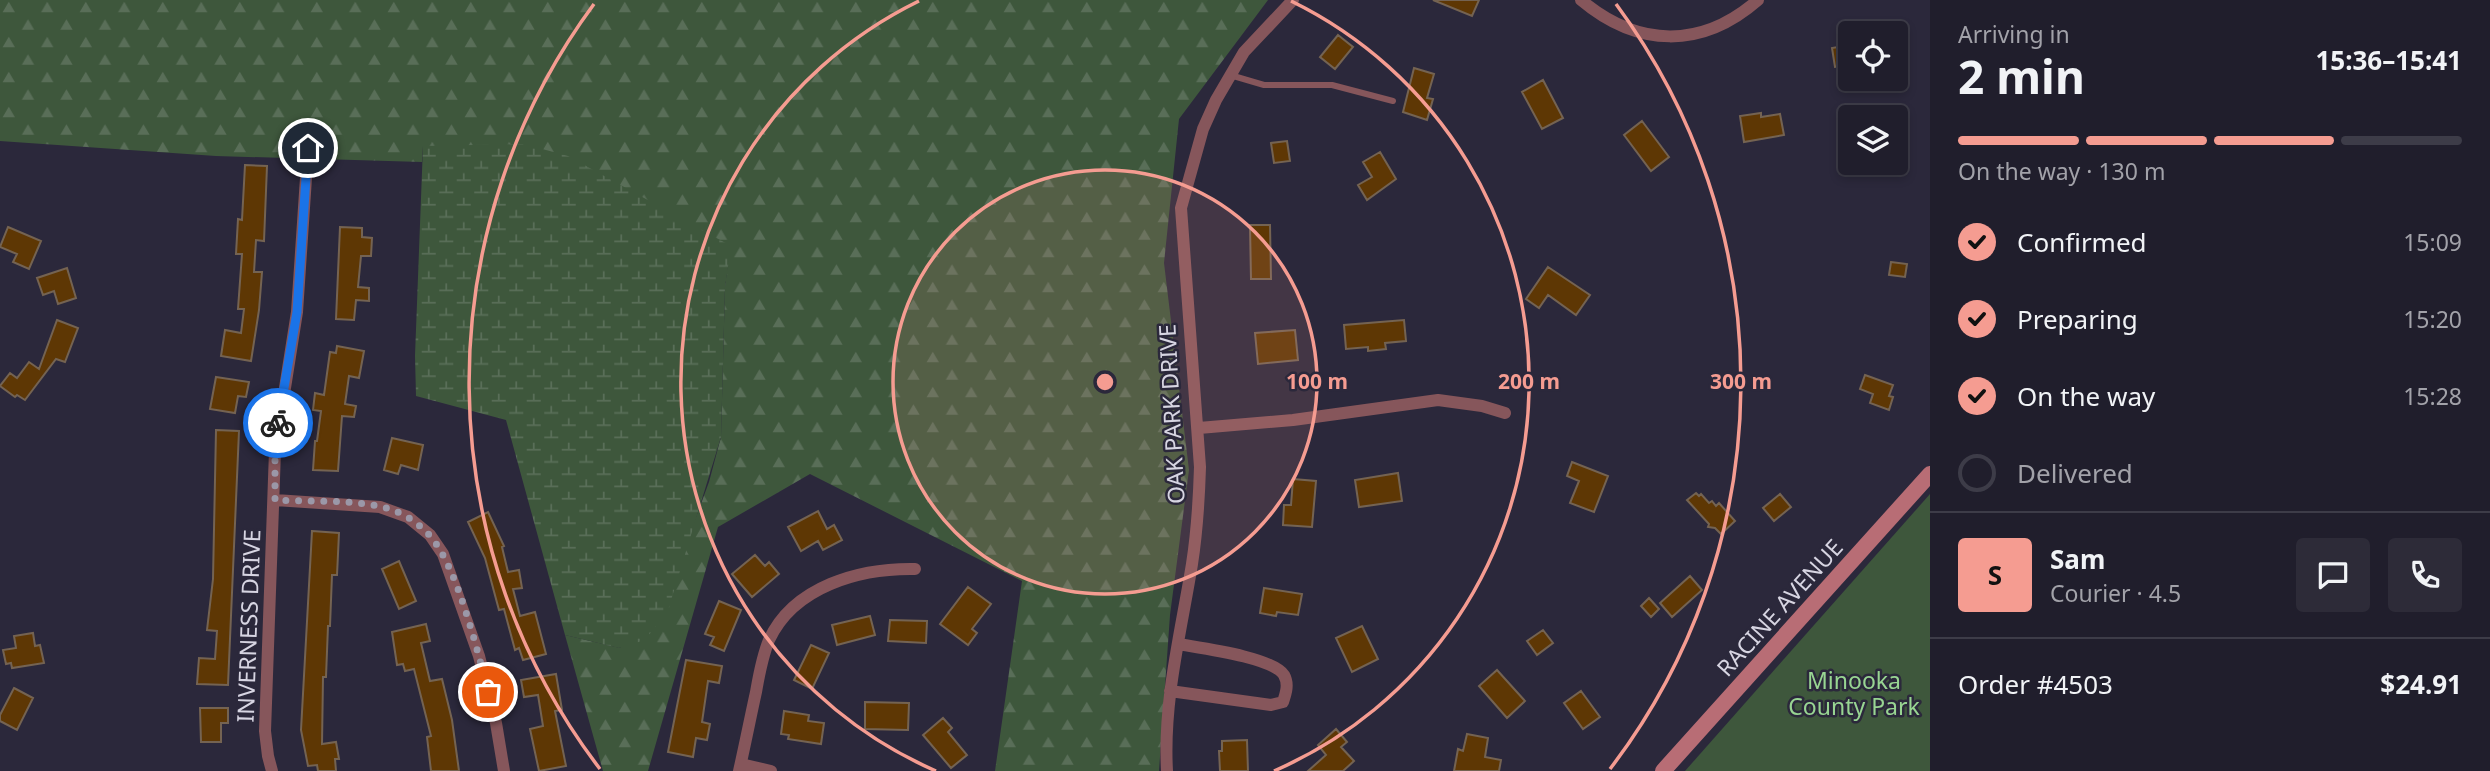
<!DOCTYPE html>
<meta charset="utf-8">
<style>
:root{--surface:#201e2c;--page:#2d2b38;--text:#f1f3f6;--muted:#a2a2a9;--line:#3d3c48;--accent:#f59c91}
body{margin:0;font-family:"Noto Sans",sans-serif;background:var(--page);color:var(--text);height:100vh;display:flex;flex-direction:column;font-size:26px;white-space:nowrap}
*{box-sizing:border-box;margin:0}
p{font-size:23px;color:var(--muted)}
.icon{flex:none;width:38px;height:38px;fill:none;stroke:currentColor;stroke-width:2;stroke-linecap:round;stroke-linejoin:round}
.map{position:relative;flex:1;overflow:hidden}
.drawer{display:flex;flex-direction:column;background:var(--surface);width:560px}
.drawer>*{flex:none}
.controls{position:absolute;left:1838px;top:21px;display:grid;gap:14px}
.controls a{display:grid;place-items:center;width:70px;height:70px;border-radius:7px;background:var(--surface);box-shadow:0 4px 10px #0003,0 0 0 2px var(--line);font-size:35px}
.pin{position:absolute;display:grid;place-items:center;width:60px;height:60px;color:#fff;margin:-30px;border:4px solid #fff;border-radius:50%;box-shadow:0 2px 7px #0007}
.courier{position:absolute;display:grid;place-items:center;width:70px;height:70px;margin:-35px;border:5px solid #1a73e8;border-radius:50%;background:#fff;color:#222;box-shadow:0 2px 9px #0007}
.headline em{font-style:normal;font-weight:700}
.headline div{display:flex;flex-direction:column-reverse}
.headline{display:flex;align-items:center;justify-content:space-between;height:119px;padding:0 28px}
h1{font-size:46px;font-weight:700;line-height:52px}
.bar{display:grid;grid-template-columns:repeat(4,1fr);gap:10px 7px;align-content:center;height:84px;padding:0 28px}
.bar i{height:9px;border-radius:5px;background:var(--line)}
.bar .active{background:var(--accent)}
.bar p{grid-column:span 4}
.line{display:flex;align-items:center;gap:18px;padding:0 28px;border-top:2px solid var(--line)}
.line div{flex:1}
.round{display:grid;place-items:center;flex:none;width:74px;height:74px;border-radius:7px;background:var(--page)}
ol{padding:0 28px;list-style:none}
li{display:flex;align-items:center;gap:21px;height:77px}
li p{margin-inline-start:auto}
li .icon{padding:7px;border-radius:50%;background:var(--accent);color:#111;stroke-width:4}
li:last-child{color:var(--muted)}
li i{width:38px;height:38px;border:4px solid var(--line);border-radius:50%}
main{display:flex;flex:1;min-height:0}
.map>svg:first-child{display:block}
</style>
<main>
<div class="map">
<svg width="1930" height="771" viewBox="0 0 1930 771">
<defs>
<pattern id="forest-firs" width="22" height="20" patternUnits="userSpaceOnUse" patternTransform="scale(1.75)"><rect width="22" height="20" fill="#3e573c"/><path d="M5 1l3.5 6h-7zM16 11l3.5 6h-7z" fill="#596e58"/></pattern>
<pattern id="wetland-marsh" width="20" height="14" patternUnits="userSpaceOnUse" patternTransform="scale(1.75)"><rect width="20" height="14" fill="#3e573c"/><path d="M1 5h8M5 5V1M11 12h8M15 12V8" fill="none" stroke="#596e58"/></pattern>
</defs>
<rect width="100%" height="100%" fill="#2b283b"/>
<path fill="#3e573c" d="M1930 494V771H1685Z"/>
<path fill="url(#forest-firs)" d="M0 0H1268L1179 119 1164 263 1189 470 1170 615 1159 771H995L1022 581 810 474 718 527 648 771H603L565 635 620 648 691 531 709 482 721 437 725 287 730 246 423 146 422 162 216 156 0 141Z"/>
<path fill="url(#wetland-marsh)" d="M524 144 568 156 731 246 725 287 721 437 668 610 645 640 619 648 565 635 506 420 416 396 415 356 423 146Z"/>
<path fill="#5e3704" stroke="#746352" stroke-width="2" d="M1433 0H1479L1472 16Z
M1338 35 1353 47 1335 69 1320 57Z
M1850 45V65L1835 67 1832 48Z
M1414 68 1434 74 1427 98 1433 99 1427 120 1403 112Z
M1543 80 1563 118 1542 129 1522 92Z
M1761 113V117L1780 114 1784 135 1744 142 1740 116Z
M1642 121 1669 157 1651 171 1624 135Z
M1287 141 1290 161 1274 163 1271 143Z
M1380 152 1396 179 1367 200 1358 185 1372 177 1363 162Z
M245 165 267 166 264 241 256 240 254 272H262L259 310 251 361 221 356 225 330 241 333 244 309H238L242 254H236L238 219 242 220Z
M1250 225H1270L1271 279H1251Z
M8 227 41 241 29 269 13 262 17 254 0 247Z
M340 227 362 228V237L372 238 371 256H361L358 287 369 288V301L356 300 354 320 336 319Z
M1891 262 1907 264 1905 277 1889 275Z
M1548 267 1590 295 1576 315 1548 295 1539 308 1526 299Z
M67 268 76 298 58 304 54 291 43 295 37 278Z
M57 320 78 328 65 362 56 359 25 400 17 395 15 397 0 386 10 373 17 378 29 362 39 369Z
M1404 320 1406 341 1385 343 1386 349 1368 351V347L1346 349 1344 325Z
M1295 330 1298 360 1258 364 1255 333Z
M337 346 364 351 359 378 349 376 345 404 356 406 354 417 342 416 338 471 313 470 315 441H317L321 411 313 410 315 393 324 395 330 352 336 353Z
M1865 375 1893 385 1889 396 1893 397 1889 410 1870 403 1873 394 1860 389Z
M216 377 249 382 246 397 238 396 235 413 210 409Z
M216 430 239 431 228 685 197 684 199 658 215 659 217 631 207 630 213 579Z
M392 438 423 445 418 470 401 465 398 474 384 470Z
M1572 462 1608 476 1594 512 1570 503 1579 481 1567 476Z
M1398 473 1402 501 1359 507 1355 480Z
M1293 479 1316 481 1312 527 1283 525 1284 505H1291Z
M1696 493 1699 496 1701 494 1709 503 1712 501 1716 506 1719 503 1735 521 1721 534 1715 528 1708 527 1709 524 1687 500Z
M1780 494 1791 507 1774 521 1763 508Z
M818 511 827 529 834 525 842 540 823 550 818 541 801 551 788 527Z
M488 512 504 546 502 547 508 572 519 570 522 588 513 589 520 616 535 612 546 654 523 660 519 648 515 650 504 609 499 610 485 558 468 522Z
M312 531 339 533 337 575H332L330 626H328L326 677H323L322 744 336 742 339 759H335L336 771H318L317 765 308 766 301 730Z
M755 555 765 566 769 562 779 574 752 597 732 574Z
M399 561 416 601 399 609 382 569Z
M1690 576 1702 590 1672 617 1660 603Z
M968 587 991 604 972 629 977 633 968 645 940 624Z
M1264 588 1302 594 1298 615 1277 612 1276 616 1260 613Z
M1649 598 1659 609 1651 617 1641 606Z
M719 601 741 610 724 651 710 645 714 637 705 634Z
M870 616 875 635 837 645 832 625Z
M890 620 927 621 926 643 888 641Z
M426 624 430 641 421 643 430 681 442 679 452 720 459 771H431L427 737 431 736 414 669 405 671 403 664 397 665 392 632Z
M1362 626 1378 659 1352 672 1336 638Z
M1543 630 1553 643 1537 655 1527 641Z
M33 633 35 646 40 645 44 663 12 668 11 663 6 664 3 650 16 648 14 636Z
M811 645 829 653 812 689 794 680Z
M686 660 722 666 719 683 708 681 702 722 710 724 707 740 696 738 693 757 668 752Z
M1497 670 1525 701 1507 718 1479 686Z
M556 674 562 710 555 711 566 766 539 771 530 729 543 726 538 695 524 697 521 680Z
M14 688 33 698 17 730 0 721V715Z
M1581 691 1600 717 1583 729 1564 703Z
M865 702 909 703 908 730 865 729Z
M200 708H228V723H221V742H201Z
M784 711 809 715 808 721 824 723 821 744 788 739 789 735 781 734Z
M943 718 952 728 948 732 967 755 951 768 923 735Z
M1336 729 1347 742 1341 747 1354 761 1343 771H1308L1326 755 1318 745Z
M1467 734 1488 738 1485 757 1501 760 1499 771H1454L1458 749 1463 751Z
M1247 740 1248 771H1220L1219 751H1222V741Z"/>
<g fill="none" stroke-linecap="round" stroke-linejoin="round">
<path stroke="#86565b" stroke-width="6" d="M1230 75 1264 85H1332L1393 101"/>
<path stroke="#86565b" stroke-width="12" d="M1581 0C1638 48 1702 49 1758 0
M1199 428 1293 420 1438 400 1482 406 1505 413
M275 500 380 507 408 517 430 535 443 554 479 656 496 723 504 771
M1170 691 1271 705 1283 702C1286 693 1289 684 1284 675 1272 657 1200 648 1178 644
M741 764 771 771
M272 771 268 756 265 731 275 451 297 312 308 148
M739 771C745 745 750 719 756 692 759 675 762 657 769 640 794 586 860 568 915 569
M1167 771C1163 701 1181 632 1192 564 1197 532 1199 500 1200 467L1181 208 1203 129 1216 100 1244 52 1293 0"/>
<path stroke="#b86d75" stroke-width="16" d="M1663 771 1930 474"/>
</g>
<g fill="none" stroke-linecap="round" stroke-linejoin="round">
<path stroke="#9b98a8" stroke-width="7" stroke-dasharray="0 12.6" d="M278 423 275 451V500C309 502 348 499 382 507 401 511 418 522 431 537 457 567 478 652 488 692"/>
<path stroke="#1a73e8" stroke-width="9" d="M278 423 297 312 308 148"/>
</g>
<circle cx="1105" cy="382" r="212" fill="#f59c91" fill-opacity=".12"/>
<g fill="none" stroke="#f59c91" stroke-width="3.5">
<circle cx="1105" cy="382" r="212"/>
<path d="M936 771A424 424 0 0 1 919 1M1291 1A424 424 0 0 1 1274 771"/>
<path d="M600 769A636 636 0 0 1 594 4M1616 4A636 636 0 0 1 1610 769"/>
</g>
<g text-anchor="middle" stroke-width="5" stroke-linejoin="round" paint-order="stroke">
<g font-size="23" fill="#d7d5e2" stroke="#2b283b">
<text transform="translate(1172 414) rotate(-93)" y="8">OAK PARK DRIVE</text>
<text transform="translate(1780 608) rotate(-48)" y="8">RACINE AVENUE</text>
<text transform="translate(249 626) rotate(-88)" y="8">INVERNESS DRIVE</text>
</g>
<g font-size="23" fill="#98d592" stroke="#2b283b">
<text x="1854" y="689">Minooka<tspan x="1854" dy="26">County Park</tspan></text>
</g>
</g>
<circle cx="1105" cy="382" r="10" fill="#f59c91" stroke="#2b283b" stroke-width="3.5"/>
<g font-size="21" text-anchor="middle" font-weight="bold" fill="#f59c91" stroke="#2b283b" stroke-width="5" stroke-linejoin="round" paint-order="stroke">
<text x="1317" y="389">100 m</text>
<text x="1529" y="389">200 m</text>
<text x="1741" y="389">300 m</text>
</g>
</svg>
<div class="controls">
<a><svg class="icon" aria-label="locate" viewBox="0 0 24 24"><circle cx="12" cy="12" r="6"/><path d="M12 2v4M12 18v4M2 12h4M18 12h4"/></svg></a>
<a><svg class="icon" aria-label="layers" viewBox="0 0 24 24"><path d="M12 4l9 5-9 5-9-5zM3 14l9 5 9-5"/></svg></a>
</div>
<div class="pin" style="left:488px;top:692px;background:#ea580c"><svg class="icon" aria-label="bag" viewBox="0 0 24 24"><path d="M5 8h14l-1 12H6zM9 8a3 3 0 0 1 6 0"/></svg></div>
<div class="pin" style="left:308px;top:148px;background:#1f2937"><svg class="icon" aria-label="home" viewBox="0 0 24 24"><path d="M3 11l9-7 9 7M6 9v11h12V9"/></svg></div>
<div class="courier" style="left:278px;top:423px"><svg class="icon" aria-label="bike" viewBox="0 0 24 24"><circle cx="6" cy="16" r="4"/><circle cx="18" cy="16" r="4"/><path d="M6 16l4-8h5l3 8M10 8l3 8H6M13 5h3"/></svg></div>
</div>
<section class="drawer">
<div class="headline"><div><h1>2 min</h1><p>Arriving in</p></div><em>15:36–15:41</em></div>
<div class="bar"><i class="active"></i><i class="active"></i><i class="active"></i><i></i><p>On the way · 130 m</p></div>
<ol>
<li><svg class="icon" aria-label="check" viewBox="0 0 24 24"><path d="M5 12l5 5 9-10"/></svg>Confirmed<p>15:09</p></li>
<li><svg class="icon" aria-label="check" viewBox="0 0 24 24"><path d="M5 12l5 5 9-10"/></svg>Preparing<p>15:20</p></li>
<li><svg class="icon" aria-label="check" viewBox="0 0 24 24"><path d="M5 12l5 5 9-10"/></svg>On the way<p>15:28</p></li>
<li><i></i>Delivered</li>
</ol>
<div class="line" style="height:126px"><b class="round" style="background:var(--accent);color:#111">S</b><div><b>Sam</b><p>Courier · 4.5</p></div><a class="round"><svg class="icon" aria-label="chat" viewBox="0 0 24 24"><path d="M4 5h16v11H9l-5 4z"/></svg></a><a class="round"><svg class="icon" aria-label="phone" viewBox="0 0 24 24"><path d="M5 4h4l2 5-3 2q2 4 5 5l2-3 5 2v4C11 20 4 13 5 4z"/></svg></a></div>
<div class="line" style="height:91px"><div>Order #4503</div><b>$24.91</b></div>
</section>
</main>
